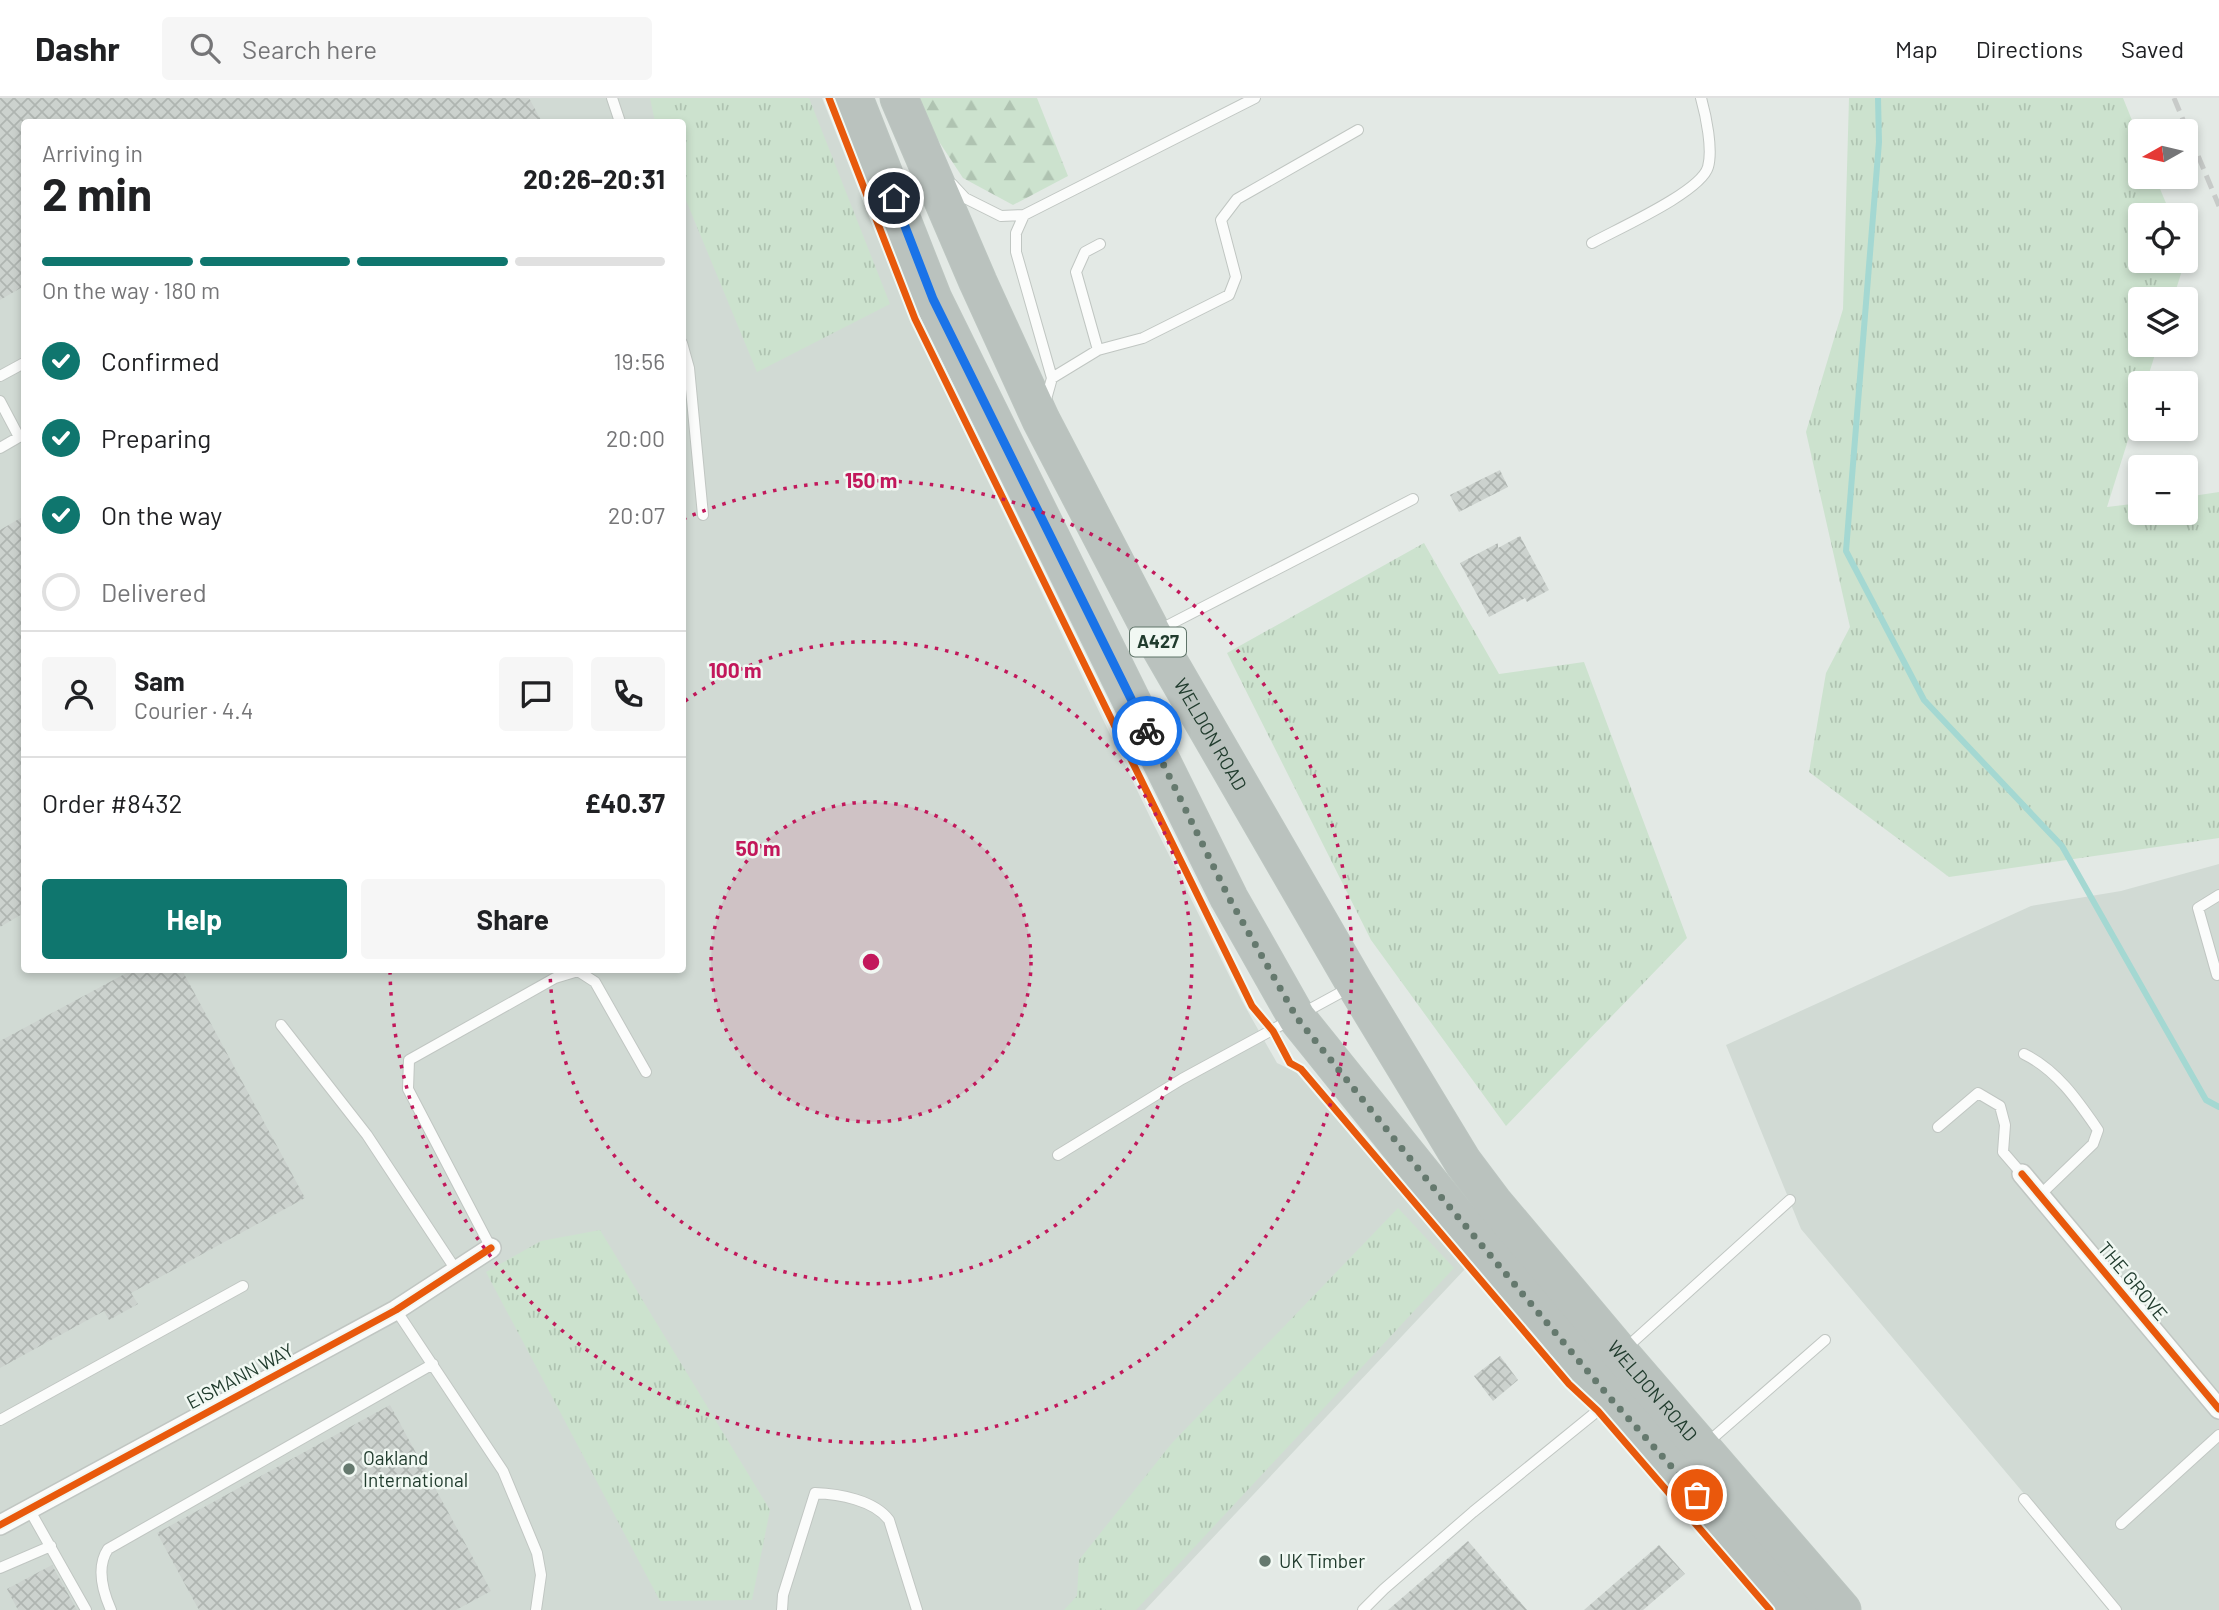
<!DOCTYPE html>
<meta charset="utf-8">
<style>
:root{--surface:#fff;--page:#f6f6f6;--text:#202124;--muted:#757577;--line:#e0e0e0;--accent:#0f766e}
body{margin:0;font-family:Barlow,sans-serif;background:var(--page);color:var(--text);height:100vh;display:flex;flex-direction:column;font-size:26px;white-space:nowrap}
*{box-sizing:border-box;margin:0}
p{font-size:23px;color:var(--muted)}
.icon{flex:none;width:38px;height:38px;fill:none;stroke:currentColor;stroke-width:2;stroke-linecap:round;stroke-linejoin:round}
.map{position:relative;flex:1;overflow:hidden}
.details{position:absolute;left:21px;top:21px;width:665px;height:854px;display:flex;flex-direction:column;background:var(--surface);border-radius:7px;box-shadow:0 4px 10px #0003}
.details>*{flex:none}
.needle{width:46px;rotate:262deg}
.controls{position:absolute;left:2128px;top:21px;display:grid;gap:14px}
.controls a{display:grid;place-items:center;width:70px;height:70px;border-radius:7px;background:var(--surface);box-shadow:0 4px 10px #0003;font-size:35px}
.pin{position:absolute;display:grid;place-items:center;width:60px;height:60px;color:#fff;margin:-30px;border:4px solid #fff;border-radius:50%;box-shadow:0 2px 7px #0007}
.courier{position:absolute;display:grid;place-items:center;width:70px;height:70px;margin:-35px;border:5px solid #1a73e8;border-radius:50%;background:#fff;color:#222;box-shadow:0 2px 9px #0007}
.headline em{font-style:normal;font-weight:700}
.headline div{display:flex;flex-direction:column-reverse}
.headline{display:flex;align-items:center;justify-content:space-between;height:119px;padding:0 21px}
h1{font-size:46px;font-weight:700;line-height:52px}
.bar{display:grid;grid-template-columns:repeat(4,1fr);gap:10px 7px;align-content:center;height:84px;padding:0 21px}
.bar i{height:9px;border-radius:5px;background:var(--line)}
.bar .active{background:var(--accent)}
.bar p{grid-column:span 4}
.line{display:flex;align-items:center;gap:18px;padding:0 21px;border-top:2px solid var(--line)}
.line div{flex:1}
.round{display:grid;place-items:center;flex:none;width:74px;height:74px;border-radius:7px;background:var(--page)}
ol{padding:0 21px;list-style:none}
li{display:flex;align-items:center;gap:21px;height:77px}
li p{margin-inline-start:auto}
li .icon{padding:7px;border-radius:50%;background:var(--accent);color:#fff;stroke-width:4}
li:last-child{color:var(--muted)}
li i{width:38px;height:38px;border:4px solid var(--line);border-radius:50%}
.cta{display:flex;gap:14px;margin-top:auto;padding:14px 21px}
.cta a{flex:1;height:80px;border-radius:7px;background:var(--accent);color:#fff;font-size:28px;font-weight:700;line-height:80px;text-align:center}
.cta a+a{background:var(--page);color:var(--text)}
header{display:flex;align-items:center;gap:42px;box-sizing:border-box;height:98px;padding:0 35px;background:var(--surface);border-bottom:2px solid var(--line)}
header strong{font-size:33px}
nav{display:flex;gap:38px;margin-inline-start:auto;font-size:24px}
.search{width:490px;height:63px;background:var(--page);display:flex;align-items:center;gap:18px;box-sizing:border-box;padding:0 24px;border-radius:7px;color:var(--muted);font-size:26px}
.map>svg:first-child{display:block}
</style>
<header>
<strong>Dashr</strong>
<div class="search"><svg class="icon" aria-label="search" viewBox="0 0 24 24"><circle cx="10" cy="10" r="6"/><path d="M15 15l6 6"/></svg>Search here</div>
<nav><a>Map</a><a>Directions</a><a>Saved</a></nav>
</header>
<div class="map">
<svg width="2219" height="1512" viewBox="0 0 2219 1512">
<defs>
<pattern id="grass-tufts" width="24" height="20" patternUnits="userSpaceOnUse" patternTransform="scale(1.75)"><rect width="24" height="20" fill="#cce2ce"/><path d="M3 7l-1-3M5 7V3M7 7l1-3M15 17l-1-3M17 17v-4M19 17l1-3" fill="none" stroke="#afc3b1"/></pattern>
<pattern id="forest-firs" width="22" height="20" patternUnits="userSpaceOnUse" patternTransform="scale(1.75)"><rect width="22" height="20" fill="#cce2ce"/><path d="M5 1l3.5 6h-7zM16 11l3.5 6h-7z" fill="#afc3b1"/></pattern>
<pattern id="building-cross-hatch" width="8" height="8" patternUnits="userSpaceOnUse" patternTransform="scale(1.75)"><rect width="8" height="8" fill="#ccd2ce"/><path d="M0 0l8 8M0 8l8-8" fill="none" stroke="#afb5b1"/></pattern>
</defs>
<rect width="100%" height="100%" fill="#e3e9e5"/>
<path fill="#d1dad4" fill-rule="evenodd" d="M0 0H822L913 228 1151 721 1242 903 1277 965 1296 974 1465 1171 1145 1512H0ZM24 24H682V872H24Z
M2219 766V1512H2122L1801 1131 1726 947 2031 808 2121 793Z"/>
<path fill="url(#grass-tufts)" d="M650 0H809L890 206 757 274 683 95 682 24H655Z
M1849 0H2123L2140 42V79H2155L2171 117H2140V163H2185L2173 201H2140V247H2158L2146 285H2140V304L2107 409 2140 405V415H2186V399L2219 394V740L1949 779 1809 674 1826 575 1850 529 1806 334 1843 211Z
M1424 445 1499 576 1584 564 1687 840 1506 1028 1371 842 1227 555Z
M1398 1110 1454 1170 1136 1512H1064L1077 1498 1079 1462 1172 1345Z
M600 1132 770 1412 752 1502 660 1503 486 1174 541 1143Z"/>
<path fill="url(#forest-firs)" d="M919 0H1037L1068 78 1013 107 963 80 932 33Z"/>
<g fill="none" stroke-linecap="round" stroke-linejoin="round">
<path stroke="#a4d8d2" stroke-width="6" d="M1878 0 1879 44 1846 453 1924 602 2062 748 2206 1002 2219 1009"/>
</g>
<path fill="url(#building-cross-hatch)" d="M0 0H529L542 24H24V188L0 202Z
M1500 372 1508 389 1459 414 1450 397Z
M24 418V815L0 829V432Z
M1520 438 1549 492 1527 504 1525 500 1489 519 1460 465 1498 445V450Z
M132 872H182L305 1100 131 1195 138 1206 109 1222 104 1213 0 1270V943Z
M1500 1258 1518 1282 1493 1303 1474 1278Z
M390 1307 491 1493 456 1512H199L157 1435Z
M1468 1443 1527 1512H1388Z
M1659 1447 1685 1476 1643 1512H1584Z
M52 1467 77 1512H18L7 1491Z"/>
<g fill="none" stroke-linecap="round" stroke-linejoin="round">
<defs>
<path id="lane" d="M612 0 620 24
M952 86 965 100 1001 118 1024 117 1255 0
M1024 117 1016 135V154L1052 280 1045 305
M1592 145C1617 131 1701 94 1708 69 1713 51 1706 18 1701 0
M682 245 689 270 703 417
M1098 252 1076 174 1085 154 1100 146
M0 278 24 265
M1052 280 1098 252 1143 240 1229 197 1236 179 1221 122 1237 101 1358 32
M0 303 19 339 0 350
M1159 532 1413 401
M2217 877 2198 810 2219 797
M281 927 367 1037 456 1172
M2024 956C2057 972 2078 1003 2098 1032L2093 1046 2041 1096
M1938 1029 1978 995 2000 1008 2005 1027 2003 1054 2022 1076
M1058 1057 1182 981 1349 890
M491 1150 408 991 409 962 555 880 578 873 595 884 646 974
M396 1212 503 1373 537 1455 541 1477 536 1512
M1626 1250 1790 1102
M0 1322 243 1188
M1707 1345 1825 1242
M2024 1401 2116 1512
M29 1411 86 1512
M2121 1426 2219 1337
M0 1470 51 1448
M111 1512C103 1494 96 1469 108 1451L433 1266
M782 1512 783 1497 815 1395C839 1396 874 1402 889 1422L917 1512
M1363 1512 1384 1491 1473 1414 1606 1306"/>
<path id="street" d="M2022 1076 2219 1311
M0 1427 396 1212 491 1150"/>
<g id="highway">
<path d="M854 0 933 201 1229 800 1297 920 1437 1094 1611 1301 1800 1512"/>
<path id="s1" d="M899 0 978 184 1041 322 1152 535 1355 886 1463 1064 1493 1104 1620 1255 1842 1512"/>
</g>
</defs>
<use href="#lane" stroke="#c0c6c2" stroke-width="12"/>
<use href="#street" stroke="#c0c6c2" stroke-width="22"/>
<use href="#highway" stroke="#bcc5c0" stroke-width="39"/>
<use href="#lane" stroke="#fbfcfb" stroke-width="10"/>
<use href="#street" stroke="#fbfcfb" stroke-width="19"/>
<use href="#highway" stroke="#bac2be" stroke-width="37"/>
<path stroke="#c7cac8" stroke-width="5" stroke-dasharray="14 7" stroke-linecap="butt" d="M2174 0 2219 108"/>
<defs>
<path id="cycleway" d="M829 0 915 221 1252 908 1273 933 1290 965 1301 971 1569 1286 1598 1313 1770 1512
M2022 1076 2219 1311
M0 1427 396 1212 491 1150"/>
</defs>
<use href="#cycleway" stroke="#f1f8f3" stroke-width="11"/>
<use href="#cycleway" stroke="#e8590c" stroke-width="7"/>
</g>
<g fill="none" stroke-linecap="round" stroke-linejoin="round">
<path stroke="#65796e" stroke-width="7" stroke-dasharray="0 12.6" d="M1147 633 1229 800 1297 920 1437 1094 1611 1301 1697 1397"/>
<path stroke="#1a73e8" stroke-width="9" d="M894 100 933 201 1147 633"/>
</g>
<circle cx="871" cy="864" r="160" fill="#c2185b" fill-opacity=".12"/>
<g fill="none" stroke="#c2185b" stroke-width="3.5" stroke-dasharray="3.5 7">
<circle cx="871" cy="864" r="160"/>
<path d="M685 603A321 321 0 1 1 550 872"/>
<path d="M683 421A481 481 0 1 1 390 872"/>
</g>
<g fill="#65796e" stroke="#f1f8f3" stroke-width="2.5">
<circle cx="349" cy="1371" r="7"/>
<circle cx="1265" cy="1463" r="7"/>
</g>
<g text-anchor="middle" stroke-width="5" stroke-linejoin="round" paint-order="stroke">
<rect fill="#f1f8f3" stroke="#5f7469" stroke-width="2" x="1130" y="529.5" width="56" height="29" rx="5"/>
<g font-size="18" font-weight="bold" fill="#213c2e">
<text x="1158" y="550">A427</text>
</g>
<g font-size="19" fill="#213c2e" stroke="#f1f8f3">
<text dy="7" stroke="none"><textPath href="#s1" startOffset="709">WELDON ROAD</textPath></text>
<text transform="translate(2133 1183) rotate(50)" y="7">THE GROVE</text>
<text transform="translate(240 1278) rotate(-28)" y="7">EISMANN WAY</text>
<text dy="7" stroke="none"><textPath href="#s1" startOffset="1503">WELDON ROAD</textPath></text>
</g>
<g font-size="19" fill="#213c2e" stroke="#f1f8f3" text-anchor="start">
<text x="363" y="1367">Oakland<tspan x="363" dy="22">International</tspan></text>
<text x="1279" y="1470">UK Timber</text>
</g>
</g>
<circle cx="871" cy="864" r="10" fill="#c2185b" stroke="#f1f8f3" stroke-width="3.5"/>
<g font-size="21" text-anchor="middle" font-weight="bold" fill="#c2185b" stroke="#f1f8f3" stroke-width="5" stroke-linejoin="round" paint-order="stroke">
<text x="871" y="390">150 m</text>
<text x="735" y="580">100 m</text>
<text x="758" y="758">50 m</text>
</g>
</svg>
<div class="controls">
<a><svg class="needle" viewBox="-14 -14 28 28"><path d="M0-13l5 13h-10z" fill="#e53935"/><path d="M0 13l5-13h-10z" fill="#757577"/></svg></a>
<a><svg class="icon" aria-label="locate" viewBox="0 0 24 24"><circle cx="12" cy="12" r="6"/><path d="M12 2v4M12 18v4M2 12h4M18 12h4"/></svg></a>
<a><svg class="icon" aria-label="layers" viewBox="0 0 24 24"><path d="M12 4l9 5-9 5-9-5zM3 14l9 5 9-5"/></svg></a>
<a>+</a>
<a>−</a>
</div>
<div class="pin" style="left:1697px;top:1397px;background:#ea580c"><svg class="icon" aria-label="bag" viewBox="0 0 24 24"><path d="M5 8h14l-1 12H6zM9 8a3 3 0 0 1 6 0"/></svg></div>
<div class="pin" style="left:894px;top:100px;background:#1f2937"><svg class="icon" aria-label="home" viewBox="0 0 24 24"><path d="M3 11l9-7 9 7M6 9v11h12V9"/></svg></div>
<div class="courier" style="left:1147px;top:633px"><svg class="icon" aria-label="bike" viewBox="0 0 24 24"><circle cx="6" cy="16" r="4"/><circle cx="18" cy="16" r="4"/><path d="M6 16l4-8h5l3 8M10 8l3 8H6M13 5h3"/></svg></div>
<section class="details">
<div class="headline"><div><h1>2 min</h1><p>Arriving in</p></div><em>20:26–20:31</em></div>
<div class="bar"><i class="active"></i><i class="active"></i><i class="active"></i><i></i><p>On the way · 180 m</p></div>
<ol>
<li><svg class="icon" aria-label="check" viewBox="0 0 24 24"><path d="M5 12l5 5 9-10"/></svg>Confirmed<p>19:56</p></li>
<li><svg class="icon" aria-label="check" viewBox="0 0 24 24"><path d="M5 12l5 5 9-10"/></svg>Preparing<p>20:00</p></li>
<li><svg class="icon" aria-label="check" viewBox="0 0 24 24"><path d="M5 12l5 5 9-10"/></svg>On the way<p>20:07</p></li>
<li><i></i>Delivered</li>
</ol>
<div class="line" style="height:126px"><a class="round"><svg class="icon" aria-label="person" viewBox="0 0 24 24"><circle cx="12" cy="8" r="4"/><path d="M4 21q1-7 8-7t8 7"/></svg></a><div><b>Sam</b><p>Courier · 4.4</p></div><a class="round"><svg class="icon" aria-label="chat" viewBox="0 0 24 24"><path d="M4 5h16v11H9l-5 4z"/></svg></a><a class="round"><svg class="icon" aria-label="phone" viewBox="0 0 24 24"><path d="M5 4h4l2 5-3 2q2 4 5 5l2-3 5 2v4C11 20 4 13 5 4z"/></svg></a></div>
<div class="line" style="height:91px"><div>Order #8432</div><b>£40.37</b></div>
<div class="cta"><a>Help</a><a>Share</a></div>
</section>
</div>
